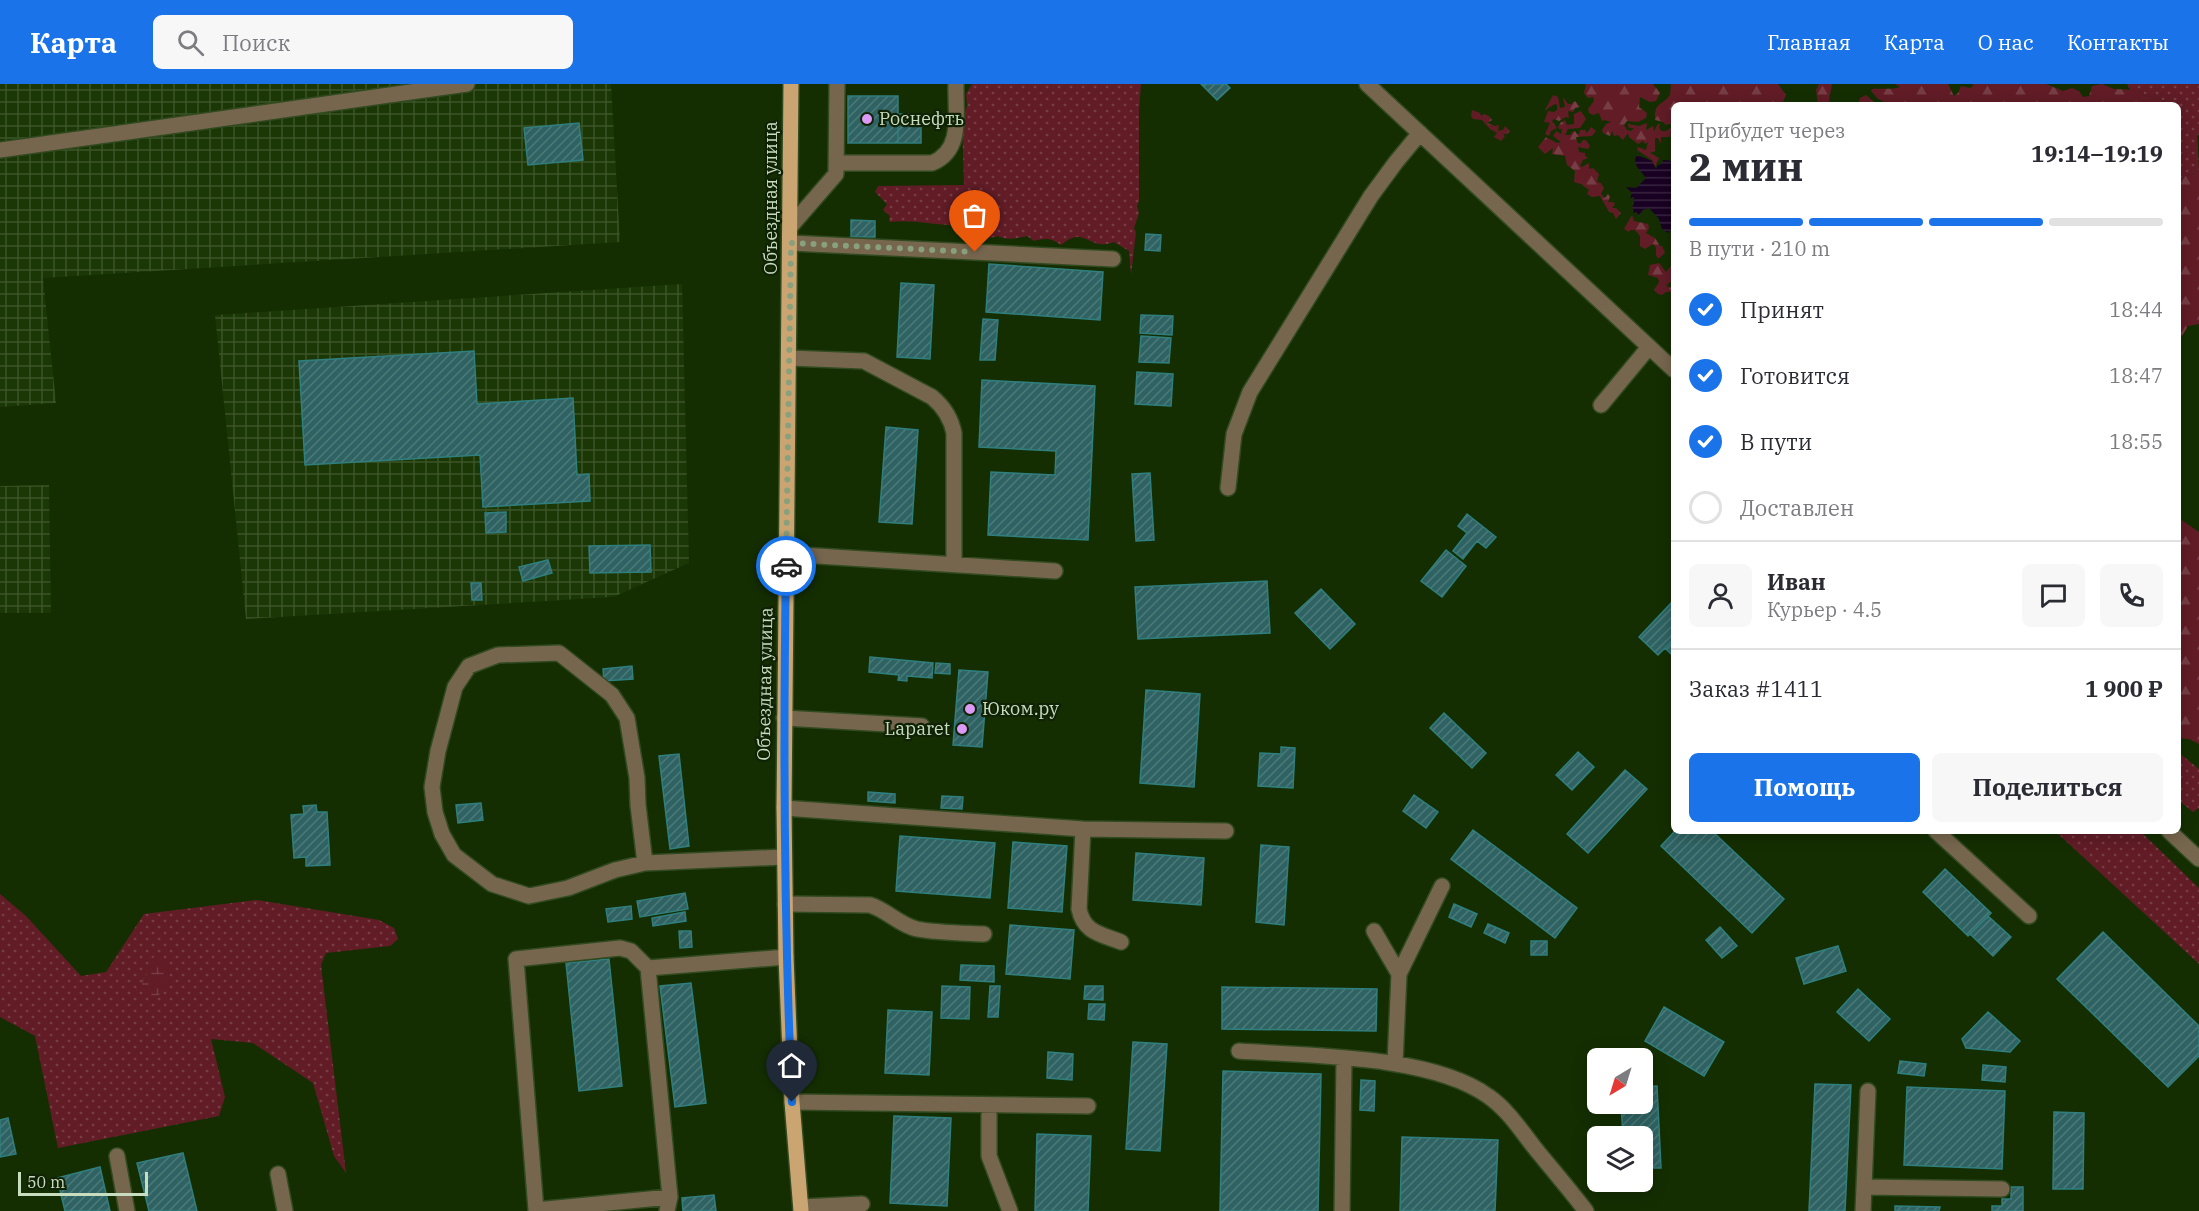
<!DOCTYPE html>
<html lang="ru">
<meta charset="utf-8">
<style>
:root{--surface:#fff;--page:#f7f7f7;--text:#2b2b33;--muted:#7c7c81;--line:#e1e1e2;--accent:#1a73e8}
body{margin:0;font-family:"IBM Plex Serif",serif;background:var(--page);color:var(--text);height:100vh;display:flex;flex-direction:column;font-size:22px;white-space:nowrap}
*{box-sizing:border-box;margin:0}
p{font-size:20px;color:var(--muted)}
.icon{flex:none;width:33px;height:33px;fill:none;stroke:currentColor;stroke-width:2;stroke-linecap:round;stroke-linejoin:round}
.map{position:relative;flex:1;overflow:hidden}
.panel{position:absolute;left:1671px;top:18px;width:510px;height:732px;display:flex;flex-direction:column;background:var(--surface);border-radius:9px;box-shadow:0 3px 15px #0003}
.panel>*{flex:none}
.needle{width:39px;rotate:218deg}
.controls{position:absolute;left:1587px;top:964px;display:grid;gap:12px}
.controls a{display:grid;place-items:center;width:66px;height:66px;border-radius:9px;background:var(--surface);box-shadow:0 3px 15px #0003;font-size:30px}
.scale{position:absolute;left:18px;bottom:15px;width:130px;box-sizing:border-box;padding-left:6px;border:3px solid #c8ddbf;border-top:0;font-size:16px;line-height:21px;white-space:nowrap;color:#c8ddbf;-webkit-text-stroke:4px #102205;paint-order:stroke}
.pin{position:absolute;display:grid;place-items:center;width:51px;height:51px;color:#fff;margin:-62px -26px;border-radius:50% 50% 50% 0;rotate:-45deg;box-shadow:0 0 6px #0007}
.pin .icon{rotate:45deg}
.courier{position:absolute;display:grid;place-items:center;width:60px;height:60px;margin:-30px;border:4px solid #1a73e8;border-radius:50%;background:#fff;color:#222;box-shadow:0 2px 8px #0007}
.headline em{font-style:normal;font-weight:800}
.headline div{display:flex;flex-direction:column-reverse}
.headline{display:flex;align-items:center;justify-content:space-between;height:102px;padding:0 18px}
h1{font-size:39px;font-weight:800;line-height:45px}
.bar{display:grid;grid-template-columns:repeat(4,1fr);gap:9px 6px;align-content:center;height:72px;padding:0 18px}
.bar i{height:8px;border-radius:4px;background:var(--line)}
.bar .on{background:var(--accent)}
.bar p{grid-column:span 4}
.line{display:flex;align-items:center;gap:15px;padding:0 18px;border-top:2px solid var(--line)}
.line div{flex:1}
.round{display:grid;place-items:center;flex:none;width:63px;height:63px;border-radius:9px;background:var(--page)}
ol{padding:0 18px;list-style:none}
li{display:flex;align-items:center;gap:18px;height:66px}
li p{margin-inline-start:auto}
li .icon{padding:6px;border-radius:50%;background:var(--accent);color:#fff;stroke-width:4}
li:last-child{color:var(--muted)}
li i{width:33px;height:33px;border:3px solid var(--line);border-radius:50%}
.action{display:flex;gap:12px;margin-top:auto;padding:12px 18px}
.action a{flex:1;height:69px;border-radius:9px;background:var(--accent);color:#fff;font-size:24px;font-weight:800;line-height:69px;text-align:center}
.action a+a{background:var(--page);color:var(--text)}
header{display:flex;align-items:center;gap:36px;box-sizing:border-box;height:84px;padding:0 30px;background:var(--accent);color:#fff}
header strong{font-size:28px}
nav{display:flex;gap:33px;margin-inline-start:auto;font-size:21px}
.search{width:420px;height:54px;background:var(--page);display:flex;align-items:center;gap:15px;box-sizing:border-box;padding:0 21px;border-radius:9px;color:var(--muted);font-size:22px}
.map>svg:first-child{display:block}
</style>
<header>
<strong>Карта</strong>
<div class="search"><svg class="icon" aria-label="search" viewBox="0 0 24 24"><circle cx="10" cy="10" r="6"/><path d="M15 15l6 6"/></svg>Поиск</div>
<nav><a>Главная</a><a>Карта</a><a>О нас</a><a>Контакты</a></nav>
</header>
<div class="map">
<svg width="2199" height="1127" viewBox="0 0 2199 1127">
<defs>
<pattern id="industrial-grid" width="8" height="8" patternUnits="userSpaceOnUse" patternTransform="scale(1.5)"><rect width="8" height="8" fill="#1b3706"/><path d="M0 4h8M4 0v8" fill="none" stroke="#3b5428"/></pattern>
<pattern id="grass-dots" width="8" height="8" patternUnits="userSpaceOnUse" patternTransform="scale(1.5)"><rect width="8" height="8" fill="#611c26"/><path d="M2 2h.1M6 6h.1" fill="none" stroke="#763d44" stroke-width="1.8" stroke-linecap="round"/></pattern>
<pattern id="forest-firs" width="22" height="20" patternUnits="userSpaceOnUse" patternTransform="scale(1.5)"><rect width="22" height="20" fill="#611c26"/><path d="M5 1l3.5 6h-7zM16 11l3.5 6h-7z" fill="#763d44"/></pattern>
<pattern id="wetland-marsh" width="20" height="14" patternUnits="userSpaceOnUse" patternTransform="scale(1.5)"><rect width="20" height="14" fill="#611c26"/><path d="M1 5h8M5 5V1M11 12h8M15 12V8" fill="none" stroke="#763d44"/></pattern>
<pattern id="water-rules" width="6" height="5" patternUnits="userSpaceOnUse" patternTransform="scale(1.5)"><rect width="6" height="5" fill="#180022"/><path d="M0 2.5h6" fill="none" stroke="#382540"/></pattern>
<pattern id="building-hatch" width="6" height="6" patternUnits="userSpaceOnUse" patternTransform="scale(1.5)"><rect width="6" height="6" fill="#2f6363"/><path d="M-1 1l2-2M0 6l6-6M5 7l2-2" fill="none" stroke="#4c7978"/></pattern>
</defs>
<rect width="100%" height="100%" fill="#142e02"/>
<path fill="url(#industrial-grid)" d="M0 0H611L620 158 43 194 56 319 0 323Z
M682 200 689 479 613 513 246 535 215 231Z
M49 401 51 529H0V402Z"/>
<path fill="url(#grass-dots)" d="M972 0H1141L1139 26V117L1137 122 1139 129 1134 144 1136 148 1131 191 1129 167 1114 158C1089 168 1085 140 1061 161 1051 154 1045 154 1034 157L1027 152C1018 154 1006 157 998 152 989 155 985 153 977 150 973 148 966 150 961 151L956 141C933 141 913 135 889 138L890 132 883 126 887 120 875 108 878 102 964 101 962 36 967 22 966 10Z
M2127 0H2199V50L2197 52 2199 84 2195 89 2178 94V21H2167L2165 17 2150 13 2137 6H2130Z
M2178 668 2199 685V724L2193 728 2178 716Z
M2055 747H2140L2199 804V880Z
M0 810 26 832 81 892 106 888 144 830 257 816 379 836 394 844 398 855 390 862 326 869 321 881 346 1089 334 1072 313 999 253 959 211 955 225 1013 219 1032 58 1064 35 952 0 933Z"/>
<path fill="url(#forest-firs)" d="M1586 0H1653L1660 9 1656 17 1650 18 1640 13 1639 23 1647 29 1646 34 1638 38 1627 37 1624 41 1627 46 1631 47 1634 44H1629L1628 40 1639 42 1647 39 1646 46 1653 42 1654 48 1657 41 1660 40 1659 43 1661 47H1666L1674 42V53L1673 47H1671L1670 53H1661V60L1658 54H1655V67L1650 69 1659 74 1655 83 1652 76 1637 66 1638 63 1646 66 1648 58 1645 60 1643 57 1638 60 1629 53 1628 49 1623 56 1618 51 1614 52 1612 47 1610 52 1603 49 1602 46 1606 40 1611 38 1605 36 1602 37 1599 29 1593 31 1589 29 1588 25 1594 17 1593 13 1588 14 1584 9Z
M1671 0H1778L1786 11 1783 18 1771 21H1674V39L1666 41 1663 38 1655 36C1654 18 1662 22 1670 11Z
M1819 0H1832L1829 16 1830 21H1818L1816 6Z
M1895 0H1948L1954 12 1958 9 1961 2 1970 4 1973 2 1972 0H2046L2063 7 2072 4 2079 7 2083 13 2089 12 2092 2 2102 0 2114 5 2137 6 2150 13 2165 17 2167 21H1858L1860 14 1866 11 1875 19H1887L1878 15 1871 7 1872 5C1881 4 1891 6 1900 3Z
M1553 11 1558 13 1560 24 1565 23 1563 13 1568 20H1571L1575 17 1580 23 1575 24 1573 28 1568 27 1569 34 1566 33 1559 37 1554 35 1552 37 1557 44 1551 47 1549 52 1545 50 1550 39 1544 38 1548 27 1554 28 1557 26V21L1555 20 1545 26Z
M1472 26 1480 29 1481 32 1484 30 1489 32 1492 36 1487 39 1495 42 1499 41 1498 47 1503 46 1505 42 1510 47 1507 50H1503L1505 52 1501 57 1494 53 1497 49 1490 45 1482 36 1473 35 1471 32Z
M1581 27 1586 35 1580 44 1568 45 1565 51H1570L1572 48 1575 47 1577 50H1579L1580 46H1585L1587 49 1591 43 1596 47 1592 52 1576 53 1577 58 1580 60 1583 56H1586L1590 62 1588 65 1578 63 1579 68 1585 69V72L1588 74 1583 76 1580 81 1582 83 1589 79V85L1593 84 1599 90 1597 98 1601 99 1604 104 1601 110 1605 114 1608 110 1610 113 1608 118H1613L1615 120 1612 124H1616L1621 129 1616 135 1613 129 1609 128 1600 112 1592 113 1587 110 1589 106 1581 100 1574 98 1575 87 1567 81 1565 72 1552 70 1553 64 1545 70 1538 63 1546 53 1557 59 1561 58 1553 52 1556 47 1561 50 1562 45H1559L1558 43 1561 38 1565 36 1567 41 1574 40V30Z
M2199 84V240L2188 242 2179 257 2178 94 2195 89Z
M1632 131 1634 137 1648 140 1649 144 1646 149 1655 154 1660 162H1662L1665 169 1658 175 1656 171V163L1653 160 1645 165 1640 162V152L1635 146H1630L1629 148 1624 145Z
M1659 179 1666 188 1671 182 1674 183V199L1671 197 1666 202 1673 204 1671 208H1666L1662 211 1658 210 1654 206 1659 198 1658 194 1648 191 1650 181Z
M2178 429 2180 435 2199 448V660L2189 655 2178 654Z"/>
<path fill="url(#wetland-marsh)" d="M156 871 168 884V893L165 901 167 904 165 907 162 906 157 915 148 914 142 904 143 894 146 893 149 878Z"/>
<path fill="url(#water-rules)" d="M1637 71 1652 77 1656 85 1658 81 1662 80 1663 76 1674 77V141L1668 149 1662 145 1659 135 1649 124 1643 126 1638 132 1637 128 1633 129 1634 127 1632 123 1634 120V113L1630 114 1632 109 1626 103 1636 104 1646 94C1642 87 1631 81 1637 71Z"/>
<path fill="url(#building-hatch)" stroke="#307f7f" stroke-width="1.5" d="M1201 0H1226L1230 4 1217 16Z
M848 12H898V59H848Z
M898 30H921V59H898Z
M579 39 583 76 528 81 524 44Z
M851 136 875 137V153H851Z
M1146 150 1161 151 1160 167 1145 166Z
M989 180 1103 188 1100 236 986 228Z
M901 199 934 201 930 275 897 273Z
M1141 231 1173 232 1172 251 1140 249Z
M983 235 998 236 995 276H980Z
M1141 252 1171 254 1169 279 1139 278Z
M474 267 477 320 573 314 577 391 589 390 590 417 483 423 480 371 305 381 299 277Z
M1137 288 1173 290 1171 322 1135 320Z
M982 296 1095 302 1088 456 988 451 991 388 1055 391 1056 367 979 363Z
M886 343 918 346 912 440 879 438Z
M1150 389 1154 456 1136 457 1132 390Z
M506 428V448L486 449 485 429Z
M1467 430 1496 453 1486 464 1477 457 1463 475 1453 467 1467 449 1458 442Z
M650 461 651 488 590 489 589 462Z
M1446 466 1466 482 1442 513 1421 497Z
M548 476 552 489 523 497 519 483Z
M1267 497 1270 549 1138 555 1135 503Z
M471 499H481L482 516H472Z
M1321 505 1355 540 1330 565 1295 529Z
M1674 516V555L1658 571 1639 553Z
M1674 555V567L1671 570 1665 564Z
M870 573 933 579 932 594 907 592V597L898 596 899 591 869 588Z
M936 579 950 580V590L935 589Z
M632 582 633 595 604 597 603 585Z
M959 586 988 588 982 663 953 661Z
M1146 606 1200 610 1194 703 1140 699Z
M1444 629 1486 669 1472 684 1430 644Z
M1281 663 1295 664 1293 704 1258 702 1260 669 1281 670Z
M1578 668 1594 683 1572 706 1556 691Z
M679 670 689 762 670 765 659 672Z
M1625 686 1647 705 1588 769 1567 750Z
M868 708 895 710V719L868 717Z
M1414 711 1438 728 1426 744 1403 727Z
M942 712 963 713 962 725 941 724Z
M481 719 483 736 458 739 456 721Z
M316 721 317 728H327L330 781 306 782V773L294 774 291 731 304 730 303 722Z
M1473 746 1577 824 1555 854 1451 775Z
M1675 747H1712L1784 815 1752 849 1661 762Z
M900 752 995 759 990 814 896 807Z
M1013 758 1067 762 1062 828 1008 824Z
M1261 761 1289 763 1284 841 1256 838Z
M1136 769 1204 774 1201 821 1133 816Z
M1945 785 1991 829 1968 852 1923 808Z
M685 809 688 825 640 833 637 817Z
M1454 820 1477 830 1471 843 1449 833Z
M631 822 632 835 608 838 606 825Z
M685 828 686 837 653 842 652 834Z
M1988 832 2011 853 1993 872 1970 850Z
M1488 840 1509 849 1505 859 1484 849Z
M1010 841 1074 846 1070 895 1006 890Z
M1720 843 1737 862 1722 874 1706 856Z
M679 847H691L692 863 680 864Z
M2103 848 2199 942V972L2168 1003 2057 895Z
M1531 857H1547V871H1531Z
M1838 862 1846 887 1804 900 1796 874Z
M609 875 622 1002 579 1007 566 879Z
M961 881 994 882V898L960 896Z
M691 899 706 1019 675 1023 660 902Z
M942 902 970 903 969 935 941 934Z
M990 902H1000L998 933H988Z
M1085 902H1103V916L1084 915Z
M1222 903 1377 905 1376 947 1222 945Z
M1858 905 1890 935 1869 957 1837 928Z
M1089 920H1105L1104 936 1088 935Z
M1664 923 1724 958 1704 992 1645 957Z
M888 926 932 928 929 991 885 989Z
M1988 928 2020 957 2010 968 1966 964 1962 955Z
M1133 958 1167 960 1160 1067 1126 1065Z
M1048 968 1073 970 1072 996 1047 994Z
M1900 977 1926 980 1924 992 1898 989Z
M1983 981 2006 983 2005 998 1982 996Z
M1223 987 1321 990 1318 1127H1220Z
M1361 996 1375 997 1374 1027 1360 1026Z
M1815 1000 1851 1001 1845 1127H1809Z
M1657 1002 1661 1084H1642V1053H1623L1621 1020H1642V1003Z
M1907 1003 2005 1007 2002 1085 1904 1081Z
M2054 1028 2084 1029 2083 1105H2053Z
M894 1032 951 1034 947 1122 890 1119Z
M8 1034 16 1070 0 1073V1036Z
M1037 1050 1091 1052 1088 1127H1035Z
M1402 1053 1498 1056 1495 1127H1400Z
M183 1069 197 1127H149L137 1079Z
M100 1083 110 1127H65L57 1094Z
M2011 1103H2023V1127H1992V1122H2002V1115H2011Z
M714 1111 716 1127H683L682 1114Z
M1895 1122 1940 1123 1939 1127H1895Z"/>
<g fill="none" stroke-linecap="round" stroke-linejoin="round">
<defs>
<path id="minor" d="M1367 0 1674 286
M0 66 467 0
M837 79H932C964 66 955 29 956 0
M790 143 836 90 837 0
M791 159 1113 175
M789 274 864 277 932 313C944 323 951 334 954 349V481
M1601 321 1649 263
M1228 404 1234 350 1250 308 1371 112 1396 78 1420 49
M786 470 1055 487
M784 634 922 642
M784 724 1083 745 1226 747
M1083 745 1079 825C1084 849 1101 850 1121 858
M1936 747 2029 832
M2169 747 2199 775
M645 779 638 721 637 694 627 634 612 611 559 569 498 571 469 582 455 603 438 667 432 703 435 728 442 750 454 771 492 800 529 812 568 804 615 786 645 779 784 773
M785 820 870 821C887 826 899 841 917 845 938 849 962 849 984 850
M1374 847 1399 890
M648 884 631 867 620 864 516 875 536 1126 670 1113
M1239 967C1310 972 1431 971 1488 1012 1507 1025 1520 1045 1534 1063 1551 1084 1569 1105 1586 1127
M1395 980 1399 890 1442 802
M792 1018 1088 1022
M989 1021V1072L1010 1127
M117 1072 127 1127
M278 1090 285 1127
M1864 1103 2002 1105
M801 1123 862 1120
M667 1127 670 1113 648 884 786 873
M1342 1127 1344 975
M1863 1127 1868 1007"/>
<path id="major" d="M791 0 784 724 786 873 792 1018 801 1127"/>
</defs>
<use href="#minor" stroke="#314a20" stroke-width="18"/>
<use href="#major" stroke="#314a20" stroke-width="18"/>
<use href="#minor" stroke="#77664e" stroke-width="15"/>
<use href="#major" stroke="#caa572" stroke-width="15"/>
</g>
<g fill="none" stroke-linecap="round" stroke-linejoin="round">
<path stroke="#89a07d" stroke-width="6" stroke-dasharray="0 10.8" d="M786 482 791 159 975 168"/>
<path stroke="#1a73e8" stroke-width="8" d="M786 482C783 661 784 839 792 1018"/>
</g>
<g fill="#da9af6" stroke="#102205" stroke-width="2">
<circle cx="867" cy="35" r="6"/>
<circle cx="970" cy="625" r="6"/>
<circle cx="962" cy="645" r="6"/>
</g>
<g text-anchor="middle" stroke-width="4.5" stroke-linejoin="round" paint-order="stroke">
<g font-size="18" fill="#c8ddbf" stroke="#102205" text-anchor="start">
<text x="879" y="41">Роснефть</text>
<text x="982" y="631">Юком.ру</text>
<text x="950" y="651" text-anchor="end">Laparet</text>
</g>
<g font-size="18" fill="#c8ddbf" stroke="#102205">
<text transform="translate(771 114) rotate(-90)" y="6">Объездная улица</text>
<text transform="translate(765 600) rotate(-89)" y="6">Объездная улица</text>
</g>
</g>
</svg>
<div class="controls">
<a><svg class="needle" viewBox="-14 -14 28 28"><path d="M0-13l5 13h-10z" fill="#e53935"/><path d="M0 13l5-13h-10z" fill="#7c7c81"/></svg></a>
<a><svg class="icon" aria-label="layers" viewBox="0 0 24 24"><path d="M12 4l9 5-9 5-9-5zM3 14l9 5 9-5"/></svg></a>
</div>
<div class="scale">50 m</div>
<div class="pin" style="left:975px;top:168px;background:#ea580c"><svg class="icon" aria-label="bag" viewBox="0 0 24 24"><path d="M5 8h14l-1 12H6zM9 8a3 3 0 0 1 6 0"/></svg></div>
<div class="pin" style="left:792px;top:1018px;background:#1f2937"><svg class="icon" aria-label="home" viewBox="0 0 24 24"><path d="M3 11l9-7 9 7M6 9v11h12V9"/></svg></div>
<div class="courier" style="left:786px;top:482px"><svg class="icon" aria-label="car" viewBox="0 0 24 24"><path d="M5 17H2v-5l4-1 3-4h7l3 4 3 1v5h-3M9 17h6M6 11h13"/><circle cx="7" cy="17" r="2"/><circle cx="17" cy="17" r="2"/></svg></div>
<section class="panel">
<div class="headline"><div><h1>2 мин</h1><p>Прибудет через</p></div><em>19:14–19:19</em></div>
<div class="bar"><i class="on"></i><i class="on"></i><i class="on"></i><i></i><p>В пути · 210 m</p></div>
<ol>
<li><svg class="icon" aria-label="check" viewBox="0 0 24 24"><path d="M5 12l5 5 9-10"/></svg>Принят<p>18:44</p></li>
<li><svg class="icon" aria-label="check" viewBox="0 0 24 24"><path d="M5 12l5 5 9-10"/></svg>Готовится<p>18:47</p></li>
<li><svg class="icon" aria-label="check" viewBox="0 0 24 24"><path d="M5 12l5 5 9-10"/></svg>В пути<p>18:55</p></li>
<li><i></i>Доставлен</li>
</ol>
<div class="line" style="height:108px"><a class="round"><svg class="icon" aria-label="person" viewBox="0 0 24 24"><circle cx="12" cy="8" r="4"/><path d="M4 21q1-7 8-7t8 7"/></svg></a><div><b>Иван</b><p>Курьер · 4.5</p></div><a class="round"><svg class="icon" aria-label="chat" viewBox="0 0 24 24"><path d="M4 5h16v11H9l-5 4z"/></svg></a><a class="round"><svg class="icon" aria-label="phone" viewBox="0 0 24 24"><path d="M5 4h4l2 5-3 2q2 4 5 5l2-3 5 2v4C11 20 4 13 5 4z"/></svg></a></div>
<div class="line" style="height:78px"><div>Заказ #1411</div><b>1 900 ₽</b></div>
<div class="action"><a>Помощь</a><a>Поделиться</a></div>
</section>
</div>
